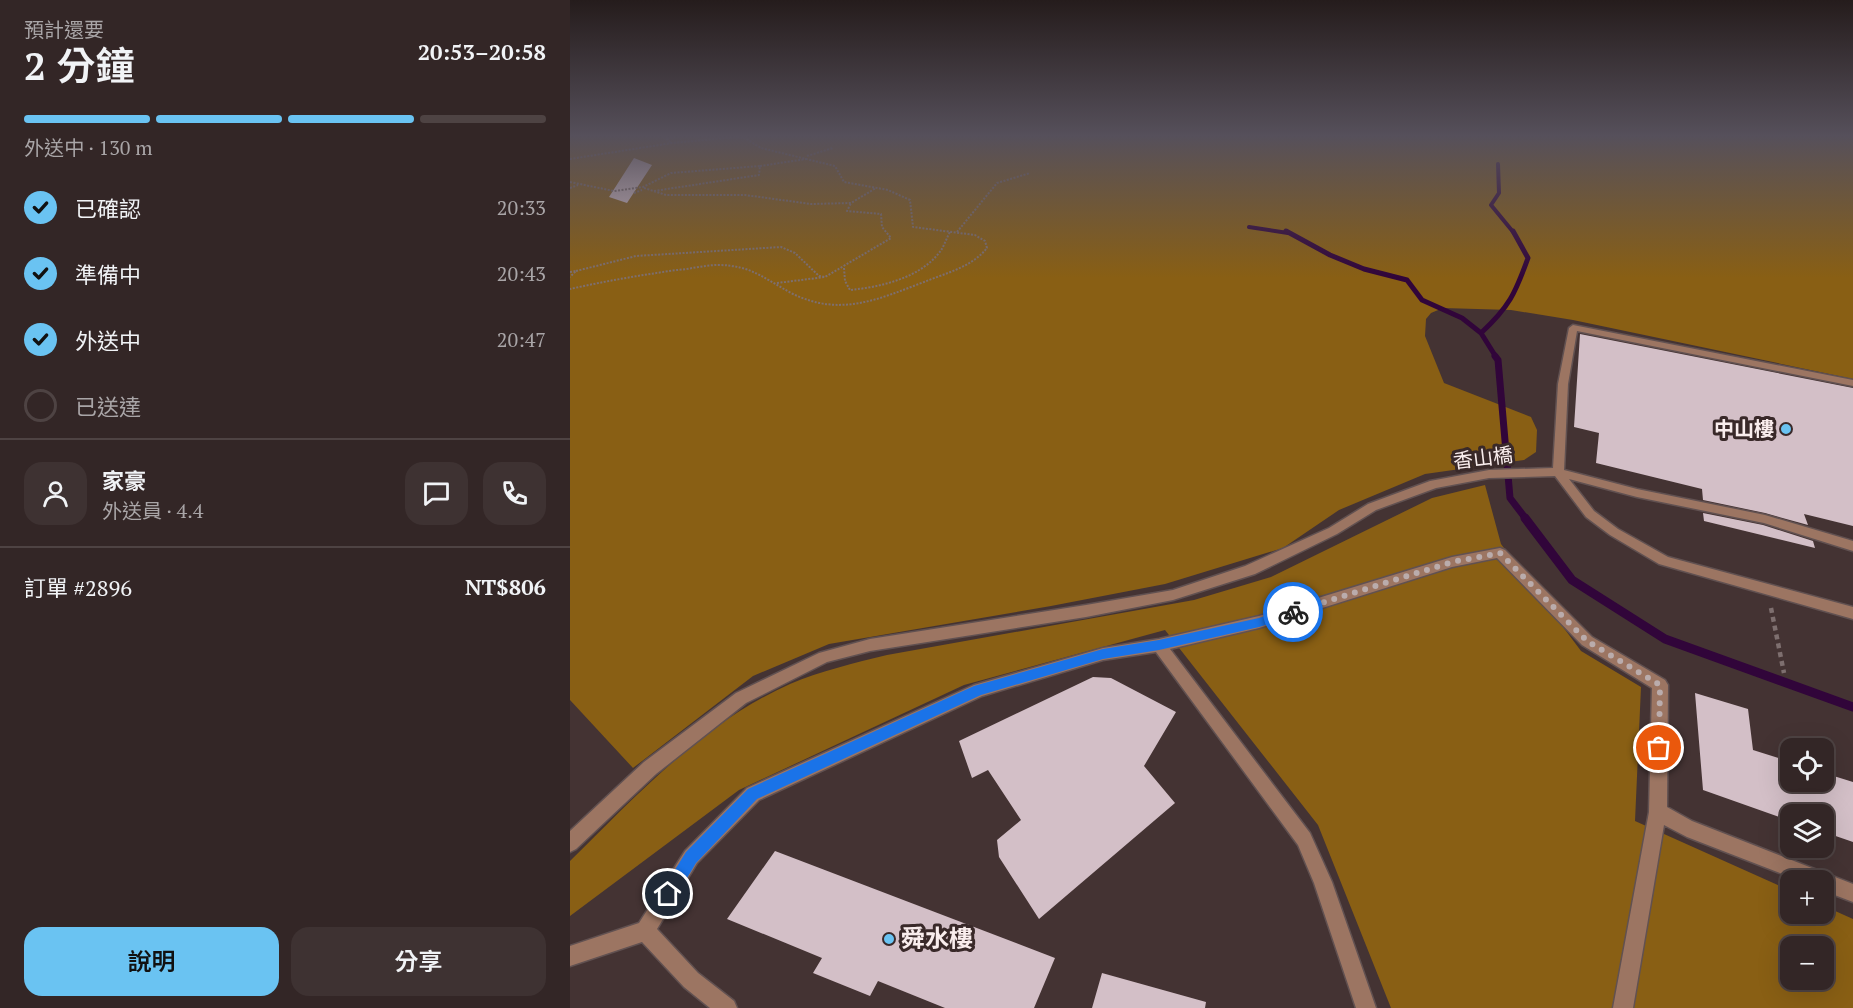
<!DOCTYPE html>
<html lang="zh-TW">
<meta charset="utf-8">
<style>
:root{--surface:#332626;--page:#3e3232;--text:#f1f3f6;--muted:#a9a5a7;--line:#4e4343;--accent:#6ac3f2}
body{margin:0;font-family:"PT Serif","Noto Sans TC",serif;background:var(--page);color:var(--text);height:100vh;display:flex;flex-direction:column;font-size:22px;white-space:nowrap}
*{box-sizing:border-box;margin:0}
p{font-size:20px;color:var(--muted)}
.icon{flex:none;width:33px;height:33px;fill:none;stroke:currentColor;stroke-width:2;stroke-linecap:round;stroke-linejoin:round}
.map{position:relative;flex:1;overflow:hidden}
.details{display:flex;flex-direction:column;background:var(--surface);width:570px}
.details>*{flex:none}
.controls{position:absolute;left:1210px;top:738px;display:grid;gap:12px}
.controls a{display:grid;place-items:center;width:54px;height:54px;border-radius:12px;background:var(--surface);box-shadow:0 6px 24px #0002,0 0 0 2px var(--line);font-size:30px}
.pin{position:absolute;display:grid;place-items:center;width:51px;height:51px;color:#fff;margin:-26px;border:3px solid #fff;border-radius:50%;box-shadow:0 2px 6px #0007}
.courier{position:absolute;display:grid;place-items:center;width:60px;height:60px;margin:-30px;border:4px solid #1a73e8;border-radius:50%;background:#fff;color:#222;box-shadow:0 2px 8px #0007}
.summary em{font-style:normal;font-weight:600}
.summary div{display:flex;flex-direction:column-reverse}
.summary{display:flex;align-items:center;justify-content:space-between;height:102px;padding:0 24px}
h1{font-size:39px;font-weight:600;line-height:45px}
.bar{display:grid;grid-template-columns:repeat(4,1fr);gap:9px 6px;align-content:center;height:72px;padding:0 24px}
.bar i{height:8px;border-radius:4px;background:var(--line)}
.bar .selected{background:var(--accent)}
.bar p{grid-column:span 4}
.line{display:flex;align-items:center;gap:15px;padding:0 24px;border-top:2px solid var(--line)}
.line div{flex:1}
.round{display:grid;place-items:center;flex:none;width:63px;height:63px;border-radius:18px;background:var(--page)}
ol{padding:0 24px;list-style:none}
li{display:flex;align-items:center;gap:18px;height:66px}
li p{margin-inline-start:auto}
li .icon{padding:6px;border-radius:50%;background:var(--accent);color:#111;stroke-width:4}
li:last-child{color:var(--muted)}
li i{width:33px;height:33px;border:3px solid var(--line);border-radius:50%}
.button{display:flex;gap:12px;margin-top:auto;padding:12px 24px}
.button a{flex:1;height:69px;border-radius:18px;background:var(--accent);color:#111;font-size:24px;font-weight:600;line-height:69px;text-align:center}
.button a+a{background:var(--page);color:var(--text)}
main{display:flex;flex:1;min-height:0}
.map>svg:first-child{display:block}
</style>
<main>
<section class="details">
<div class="summary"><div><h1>2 分鐘</h1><p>預計還要</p></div><em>20:53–20:58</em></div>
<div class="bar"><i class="selected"></i><i class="selected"></i><i class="selected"></i><i></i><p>外送中 · 130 m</p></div>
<ol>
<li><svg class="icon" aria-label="check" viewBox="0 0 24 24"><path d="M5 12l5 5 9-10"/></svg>已確認<p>20:33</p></li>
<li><svg class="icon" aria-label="check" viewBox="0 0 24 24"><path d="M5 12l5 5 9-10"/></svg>準備中<p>20:43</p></li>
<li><svg class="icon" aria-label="check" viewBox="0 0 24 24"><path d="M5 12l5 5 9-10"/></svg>外送中<p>20:47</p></li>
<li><i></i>已送達</li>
</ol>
<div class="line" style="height:108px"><a class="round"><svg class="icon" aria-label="person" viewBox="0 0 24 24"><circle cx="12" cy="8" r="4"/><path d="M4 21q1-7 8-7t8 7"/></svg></a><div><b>家豪</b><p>外送員 · 4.4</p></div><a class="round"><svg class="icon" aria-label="chat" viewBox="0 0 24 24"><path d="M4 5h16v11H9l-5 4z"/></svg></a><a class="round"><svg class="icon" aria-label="phone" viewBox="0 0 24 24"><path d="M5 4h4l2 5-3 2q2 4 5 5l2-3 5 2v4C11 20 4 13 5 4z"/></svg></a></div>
<div class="line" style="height:78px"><div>訂單 #2896</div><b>NT$806</b></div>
<div class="button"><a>說明</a><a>分享</a></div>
</section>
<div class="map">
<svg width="1283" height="1008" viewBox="0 0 1283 1008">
<rect width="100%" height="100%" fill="#433"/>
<path fill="#895f14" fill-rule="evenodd" d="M0 137H1283V379L1003 320 941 310 873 308 861 313 856 319 855 336 874 383 961 417 967 430 966 452 954 460 855 474 769 510 713 548 595 584 481 606 259 644 183 676 63 768 0 700Z
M915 485 931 544 1011 651 1071 687 1065 821 1221 891V914H1254V906L1283 919V1008H821L748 825 595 630 394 685 169 790 0 916V861C66 796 134 722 220 684 251 671 284 663 317 655L624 600 701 577 862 498ZM1221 946H1254V980H1221Z"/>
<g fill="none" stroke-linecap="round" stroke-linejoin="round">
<path stroke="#31053a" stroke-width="4" d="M928 164 929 193 921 205 944 233
M679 227 718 233"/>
<path stroke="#31053a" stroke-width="5" d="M716 231 760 255 794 269 837 280 852 300 892 318 911 333 926 357
M911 333C939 307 945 294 958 258L943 231"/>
<path stroke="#31053a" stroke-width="7" d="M925 356 928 360 940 498 956 519"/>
<path stroke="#31053a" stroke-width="9" d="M955 518 1002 580 1095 639 1283 707"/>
</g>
<path fill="#d3bfc7" d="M64 158 82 165 57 203 39 197Z
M1010 334 1283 388V526L1234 514 1238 525 1195 513 1133 500 1132 489 1026 463 1029 433 1004 427Z
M1133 513 1193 525 1243 541 1245 548 1134 521Z
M523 677 541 678 606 712 574 766 605 803 469 919 429 857 427 840 451 820 418 770 402 778 389 741Z
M1125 693 1178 709 1183 750 1221 762V782H1254V773L1283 782V842L1254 832V814H1221V821L1133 790Z
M205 851 485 958 464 1008H375L308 981 300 996 243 973 252 958 157 919Z
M532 973 636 1002 635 1008H522Z"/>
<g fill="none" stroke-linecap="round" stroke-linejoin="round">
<defs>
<path id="lane" d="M1003 325 1283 380V386L1007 331 998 384 994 470 1067 489 1195 515 1283 541V551L1194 523 1067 497 999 479 1024 511 1048 529 1098 557 1283 607V619L1089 564 1040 535 1016 517 985 476 919 478 866 488 806 510 767 534 685 574 603 600 516 617 300 651 257 662 176 703 86 774 6 849 0 852V831L74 762 166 693 249 653 300 639 516 605 603 590 675 566 759 528 798 504 860 481 919 470 983 468 988 384 999 328Z
M930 548 935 550 1022 637 1095 680 1098 685 1097 807 1122 821 1283 884V902L1254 891V880H1228L1117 837 1094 825 1063 1008H1043L1079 812 1082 688 1012 645 927 558 882 567 689 628 600 649 740 833 762 882 806 1008H786L744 883 728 845 586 652 533 660 412 696 189 800 127 863 87 929 128 973 164 1001 167 1008H140L114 987 72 942 0 966V946L69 923 115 851 177 788 404 685 533 648 589 639 689 616 882 557Z"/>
</defs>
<use href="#lane" stroke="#615151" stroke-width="3"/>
<path stroke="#7e6f6f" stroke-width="2" stroke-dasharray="2 1.5" stroke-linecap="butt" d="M93 137 102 143
M97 139 105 137
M237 156 263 148
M0 159 102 143 166 137 175 138 191 148 265 166 274 182 318 190 340 200 343 227 405 235 415 241 417 248C402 267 376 273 354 282 309 299 271 317 223 294 196 280 182 265 148 265 135 265 121 269 107 270 71 275 36 281 0 289
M190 166 236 159
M0 182 44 191 73 187 101 173 190 166 189 175 84 191
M0 188 8 185
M74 188 96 195H175L241 204 281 203 306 188
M64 193 72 190
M387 232 427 183 460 173
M274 268 275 281 280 290C311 287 349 278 369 253 374 247 376 239 380 232
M6 271 66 256 211 247 225 253 249 276 255 277
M0 272 6 271 0 277
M207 283 255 277 321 238 312 227 311 214 277 211 281 203"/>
<path stroke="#7e6f6f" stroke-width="4.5" stroke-dasharray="5 4" stroke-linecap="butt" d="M1201 608 1214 673"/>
<use href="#lane" fill="#9c7562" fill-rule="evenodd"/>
</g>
<linearGradient id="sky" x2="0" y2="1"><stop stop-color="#251c1c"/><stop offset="0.49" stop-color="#56505b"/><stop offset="1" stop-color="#56505b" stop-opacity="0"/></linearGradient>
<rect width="1283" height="278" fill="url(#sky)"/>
<path fill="#1a73e8" d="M723 607 727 609V615L689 627 589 650 533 659 411 695 187 799 126 863 104 900 98 902 93 900 90 894 93 889 116 852 178 789 404 686 533 649 589 640 689 618Z"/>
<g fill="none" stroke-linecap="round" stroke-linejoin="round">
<path stroke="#baacac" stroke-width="6" stroke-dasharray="0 10.8" d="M723 612 882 562 930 553 1017 641 1090 685 1089 748"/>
</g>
<g fill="#6ac3f2" stroke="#392929" stroke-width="2">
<circle cx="1216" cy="429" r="6"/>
<circle cx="319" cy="939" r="6"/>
</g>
<g text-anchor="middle" stroke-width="6" stroke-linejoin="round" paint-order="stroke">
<g font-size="20" font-weight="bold" fill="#f9eded" stroke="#392929" text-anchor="end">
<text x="1204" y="436">中山樓</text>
</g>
<g font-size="20" fill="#f9eded" stroke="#392929">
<text transform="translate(913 458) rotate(-7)" y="7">香山橋</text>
</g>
<g font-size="24" font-weight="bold" fill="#f9eded" stroke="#392929" text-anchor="start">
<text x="331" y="947">舜水樓</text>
</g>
</g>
</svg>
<div class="controls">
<a><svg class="icon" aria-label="locate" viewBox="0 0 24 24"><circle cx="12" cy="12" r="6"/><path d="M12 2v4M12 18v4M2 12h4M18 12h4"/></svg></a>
<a><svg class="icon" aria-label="layers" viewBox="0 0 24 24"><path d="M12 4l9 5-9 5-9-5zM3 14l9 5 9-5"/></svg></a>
<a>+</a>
<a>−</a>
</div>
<div class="pin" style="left:1089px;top:748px;background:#ea580c"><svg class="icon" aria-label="bag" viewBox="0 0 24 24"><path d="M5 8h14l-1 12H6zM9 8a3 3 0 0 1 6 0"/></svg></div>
<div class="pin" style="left:98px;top:894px;background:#1f2937"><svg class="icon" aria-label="home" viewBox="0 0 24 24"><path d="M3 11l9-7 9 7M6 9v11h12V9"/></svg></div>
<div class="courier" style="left:723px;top:612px"><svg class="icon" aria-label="bike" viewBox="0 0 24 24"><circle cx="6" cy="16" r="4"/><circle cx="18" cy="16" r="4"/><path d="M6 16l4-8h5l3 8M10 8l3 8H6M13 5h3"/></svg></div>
</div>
</main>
